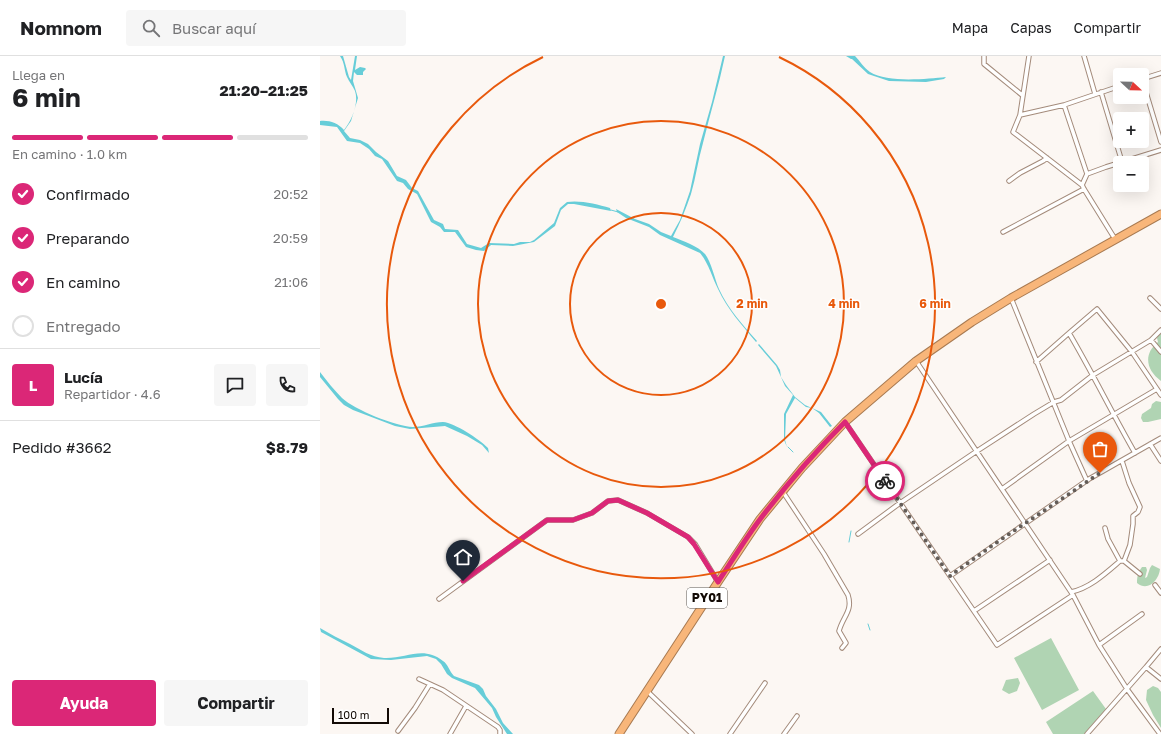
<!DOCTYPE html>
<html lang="es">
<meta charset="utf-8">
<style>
:root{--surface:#fff;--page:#f6f6f6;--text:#202124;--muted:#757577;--line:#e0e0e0;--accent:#db2777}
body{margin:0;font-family:"Golos Text",sans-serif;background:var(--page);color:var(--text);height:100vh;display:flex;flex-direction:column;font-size:15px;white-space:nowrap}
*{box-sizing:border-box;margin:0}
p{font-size:13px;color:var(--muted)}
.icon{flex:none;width:22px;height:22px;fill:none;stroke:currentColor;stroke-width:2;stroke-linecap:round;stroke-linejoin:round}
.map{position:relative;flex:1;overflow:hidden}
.details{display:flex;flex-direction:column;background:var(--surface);width:320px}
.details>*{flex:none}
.needle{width:26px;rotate:112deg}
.buttons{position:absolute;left:793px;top:12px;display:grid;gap:8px}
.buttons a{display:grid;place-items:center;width:36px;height:36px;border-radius:4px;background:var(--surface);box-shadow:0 4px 16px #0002;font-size:20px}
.scale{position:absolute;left:12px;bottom:10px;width:57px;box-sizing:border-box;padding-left:4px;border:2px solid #120a05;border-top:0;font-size:11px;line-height:14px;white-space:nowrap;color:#120a05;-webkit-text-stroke:3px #fff;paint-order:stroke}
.pin{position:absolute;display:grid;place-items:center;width:34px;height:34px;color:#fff;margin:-41px -17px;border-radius:50% 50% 50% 0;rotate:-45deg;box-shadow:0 0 4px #0007}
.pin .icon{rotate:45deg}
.courier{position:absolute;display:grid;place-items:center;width:40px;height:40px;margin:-20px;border:3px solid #db2777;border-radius:50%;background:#fff;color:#222;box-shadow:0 1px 5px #0007}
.head em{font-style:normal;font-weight:700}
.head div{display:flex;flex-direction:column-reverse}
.head{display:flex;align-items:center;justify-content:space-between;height:68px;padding:0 12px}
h1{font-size:26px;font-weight:700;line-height:30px}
.bar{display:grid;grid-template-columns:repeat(4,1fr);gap:6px 4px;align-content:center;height:48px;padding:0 12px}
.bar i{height:5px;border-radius:3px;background:var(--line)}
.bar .current{background:var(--accent)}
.bar p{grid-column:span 4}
.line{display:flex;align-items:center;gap:10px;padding:0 12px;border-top:1px solid var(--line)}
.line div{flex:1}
.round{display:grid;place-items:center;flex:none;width:42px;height:42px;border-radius:4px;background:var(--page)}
ol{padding:0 12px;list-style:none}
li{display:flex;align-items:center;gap:12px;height:44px}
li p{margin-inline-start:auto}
li .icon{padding:4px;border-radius:50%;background:var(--accent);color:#fff;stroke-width:4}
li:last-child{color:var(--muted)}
li i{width:22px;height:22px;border:2px solid var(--line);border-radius:50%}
.action{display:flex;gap:8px;margin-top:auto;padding:8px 12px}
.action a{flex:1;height:46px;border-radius:4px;background:var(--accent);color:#fff;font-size:16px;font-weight:700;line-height:46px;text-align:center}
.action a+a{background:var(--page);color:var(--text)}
header{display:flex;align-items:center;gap:24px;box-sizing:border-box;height:56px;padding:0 20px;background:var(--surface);border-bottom:1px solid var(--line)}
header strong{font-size:19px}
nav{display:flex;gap:22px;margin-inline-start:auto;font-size:14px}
.search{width:280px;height:36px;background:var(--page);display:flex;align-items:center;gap:10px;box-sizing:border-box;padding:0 14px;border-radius:4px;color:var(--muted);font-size:15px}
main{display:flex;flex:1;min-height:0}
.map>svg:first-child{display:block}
</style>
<header>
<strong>Nomnom</strong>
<div class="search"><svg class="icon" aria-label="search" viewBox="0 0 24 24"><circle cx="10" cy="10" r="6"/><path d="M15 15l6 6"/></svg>Buscar aquí</div>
<nav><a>Mapa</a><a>Capas</a><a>Compartir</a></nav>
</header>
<main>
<section class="details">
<div class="head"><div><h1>6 min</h1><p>Llega en</p></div><em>21:20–21:25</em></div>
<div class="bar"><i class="current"></i><i class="current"></i><i class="current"></i><i></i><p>En camino · 1.0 km</p></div>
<ol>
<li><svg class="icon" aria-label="check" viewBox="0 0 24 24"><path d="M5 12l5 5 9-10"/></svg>Confirmado<p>20:52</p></li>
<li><svg class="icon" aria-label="check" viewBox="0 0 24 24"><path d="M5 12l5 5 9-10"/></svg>Preparando<p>20:59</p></li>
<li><svg class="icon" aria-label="check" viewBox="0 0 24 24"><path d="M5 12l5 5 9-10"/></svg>En camino<p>21:06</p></li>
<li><i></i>Entregado</li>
</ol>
<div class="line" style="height:72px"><b class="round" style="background:var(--accent);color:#fff">L</b><div><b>Lucía</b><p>Repartidor · 4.6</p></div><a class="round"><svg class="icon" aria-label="chat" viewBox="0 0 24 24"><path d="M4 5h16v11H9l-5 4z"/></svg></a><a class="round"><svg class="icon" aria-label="phone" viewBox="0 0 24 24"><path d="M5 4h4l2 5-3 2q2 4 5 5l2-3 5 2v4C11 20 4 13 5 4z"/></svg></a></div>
<div class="line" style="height:52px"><div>Pedido #3662</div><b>$8.79</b></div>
<div class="action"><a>Ayuda</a><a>Compartir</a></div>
</section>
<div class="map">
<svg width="841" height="678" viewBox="0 0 841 678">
<rect width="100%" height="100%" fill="#fcf7f3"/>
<path fill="#b0d4b3" d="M841 273V325C826 314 823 298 838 286L837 282Z
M836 345 841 346V363L828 366H823L821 362 822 358 831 352 832 348Z
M832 509 840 513C839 524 828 536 817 527 817 521 818 516 822 511H826L827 514 825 522 827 521 830 512Z
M731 582 759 634 722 654 694 602Z
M698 622 700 627 697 635 689 638 682 634 686 624Z
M833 630 838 632 841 636V672L833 659 826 644 827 634Z
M773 635 786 653 764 678H733L726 666Z"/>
<path fill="#67cdd8" d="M20 0H23L29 21 31 24 35 0H37L35 14 40 11 45 12 46 13 43 16V19H37L34 16 33 25 38 42 31 65 24 75 30 82 40 84 48 88 56 96 68 105 77 120 86 124 92 132 98 135 114 164 123 168 125 173 138 174 147 188 161 192 169 187 194 188 200 186H210L214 184 234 167 240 152 247 146C260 144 277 148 290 152L291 155 254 148H248L241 154 235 170 214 186 193 190 171 189 164 195 156 194 146 191 135 176H124L120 171 111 166 97 138 88 133 83 127 77 125 62 103 55 100 49 93 40 87 27 85 17 71 0 69V65C9 64 18 67 24 74 32 64 39 47 35 35 33 30 29 26 27 21 24 14 25 7 20 0Z
M403 0H405C399 29 390 58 383 87 378 104 376 121 371 138 366 153 360 167 353 181 363 185 378 190 385 198 391 205 395 224 399 233 408 253 423 269 437 285L436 286C422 269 407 253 398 233 392 221 389 208 380 197L340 179 329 171 306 162 297 156 296 153 315 163 329 168 341 176 351 180 360 164 370 135 380 88 392 46Z
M526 0H535C540 5 544 12 550 16 567 27 606 23 626 21L624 23 606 26 569 25 548 18 532 3H531Z
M439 288 457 309 460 314 461 321 466 329 475 341 485 349 501 356 512 370 510 371 499 357 492 352 486 351 475 342 466 358 465 384 467 391 464 384V358L473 339 465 330 456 310 438 289Z
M0 316C7 325 14 334 22 342 35 354 75 370 93 371 103 371 113 366 123 366 135 367 159 383 168 392L169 397 162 389 147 380 125 370 90 373 75 370 33 354 24 349 18 343 0 321Z
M0 572C10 578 20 583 30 588 41 594 51 601 64 602 86 603 103 589 123 605 128 608 129 615 134 620L159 629 163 633 166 640 176 653 183 667 193 678H187L176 661 172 652 155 632 132 622 127 618 121 608 116 603 107 600 71 604 51 603 1 576Z"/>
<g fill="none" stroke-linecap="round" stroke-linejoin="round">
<path stroke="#67cdd8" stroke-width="1" d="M291 154 298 156
M468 391 473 396
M529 486 531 475
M548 568 550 574"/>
<defs>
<path id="street" d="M664 0V8L702 39
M709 0 700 59 693 76 762 129
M764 0 775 38
M822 23 841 86
M822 23 841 17
M781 36 802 106
M744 49 767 118
M700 59 744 49 800 30
M689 125 700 117 723 105 727 102
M683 176 764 133
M795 183 764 133 762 129 767 118 786 111 841 94
M691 242 749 385 767 425
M830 242 841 253
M749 277C772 316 792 357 815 397
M831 284 841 296
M596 305 753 539 779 589 807 633 840 678
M716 306 749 277 777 253 812 296 841 339
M525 366 677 589 753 539
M830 388 841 405
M802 405 809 427 820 451 818 456 813 460V468L810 489 804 505
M682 433 749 385 837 333
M463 436 504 498 528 539C533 555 523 560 519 575L526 587 522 592
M785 472 788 483 800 505H804L820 518
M538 478 580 447 657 395 714 358 734 346 741 344 773 319 831 284 841 274
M630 520 769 423 841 382
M835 529 841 537
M751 536C770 532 786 517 800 505
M119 543 227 464H253L272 457 288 445 298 444 327 457 368 481 375 488 398 526
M654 555 730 504
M779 589 822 558
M826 611 841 623
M99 623 123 634 178 671 180 674V678
M327 635 372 678
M78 675 95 652 110 628
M130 678 146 650
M410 678 445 627
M464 678 477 660
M767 678 826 611 841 593"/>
<path id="highway" d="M299 678 398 526 440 463 482 412 525 366 596 305 652 266 691 242 841 158"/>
</defs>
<use href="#street" stroke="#a48b7b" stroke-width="5.5"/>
<use href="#highway" stroke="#a87a51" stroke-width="9"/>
<use href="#street" stroke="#fff" stroke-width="3.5"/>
<use href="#highway" stroke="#f8b67a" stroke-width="7"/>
</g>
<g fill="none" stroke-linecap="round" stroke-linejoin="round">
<path stroke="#645d58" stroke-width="4" stroke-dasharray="0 7.2" d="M565 425 630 520 673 489 780 417"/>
<path stroke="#db2777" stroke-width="5" d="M143 525 227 464H253L272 457 288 445 298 444 327 457 368 481 374 488 398 526C412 505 425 483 441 462 467 428 495 396 525 366L565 425"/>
</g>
<g fill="none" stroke="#e8590c" stroke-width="2">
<circle cx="341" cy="248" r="91"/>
<circle cx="341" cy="248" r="183"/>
<path d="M459 1A274 274 0 1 1 223 1"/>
</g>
<g text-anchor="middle" stroke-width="3" stroke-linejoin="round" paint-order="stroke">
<rect fill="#fff" stroke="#595450" stroke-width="1" x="367" y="532" width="40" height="20" rx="3"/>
<g font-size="12" font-weight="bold" fill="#120a05">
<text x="387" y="546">PY01</text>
</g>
</g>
<circle cx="341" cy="248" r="6" fill="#e8590c" stroke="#fff" stroke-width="2"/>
<g font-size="12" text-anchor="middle" font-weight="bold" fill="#e8590c" stroke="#fff" stroke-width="3" stroke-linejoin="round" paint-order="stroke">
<text x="432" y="252">2 min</text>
<text x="524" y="252">4 min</text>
<text x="615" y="252">6 min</text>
</g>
</svg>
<div class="buttons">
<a><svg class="needle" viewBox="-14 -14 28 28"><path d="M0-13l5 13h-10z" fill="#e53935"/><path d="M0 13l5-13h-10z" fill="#757577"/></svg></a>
<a>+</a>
<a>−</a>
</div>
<div class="scale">100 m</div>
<div class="pin" style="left:780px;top:417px;background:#ea580c"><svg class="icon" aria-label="bag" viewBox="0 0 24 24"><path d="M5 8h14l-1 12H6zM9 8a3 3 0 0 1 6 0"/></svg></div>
<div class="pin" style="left:143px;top:525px;background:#1f2937"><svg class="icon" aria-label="home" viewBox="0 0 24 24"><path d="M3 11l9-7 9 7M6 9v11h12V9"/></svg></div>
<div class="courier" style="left:565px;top:425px"><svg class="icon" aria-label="bike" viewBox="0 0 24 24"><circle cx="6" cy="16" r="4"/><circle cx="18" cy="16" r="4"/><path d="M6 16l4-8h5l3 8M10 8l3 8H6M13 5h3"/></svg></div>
</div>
</main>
